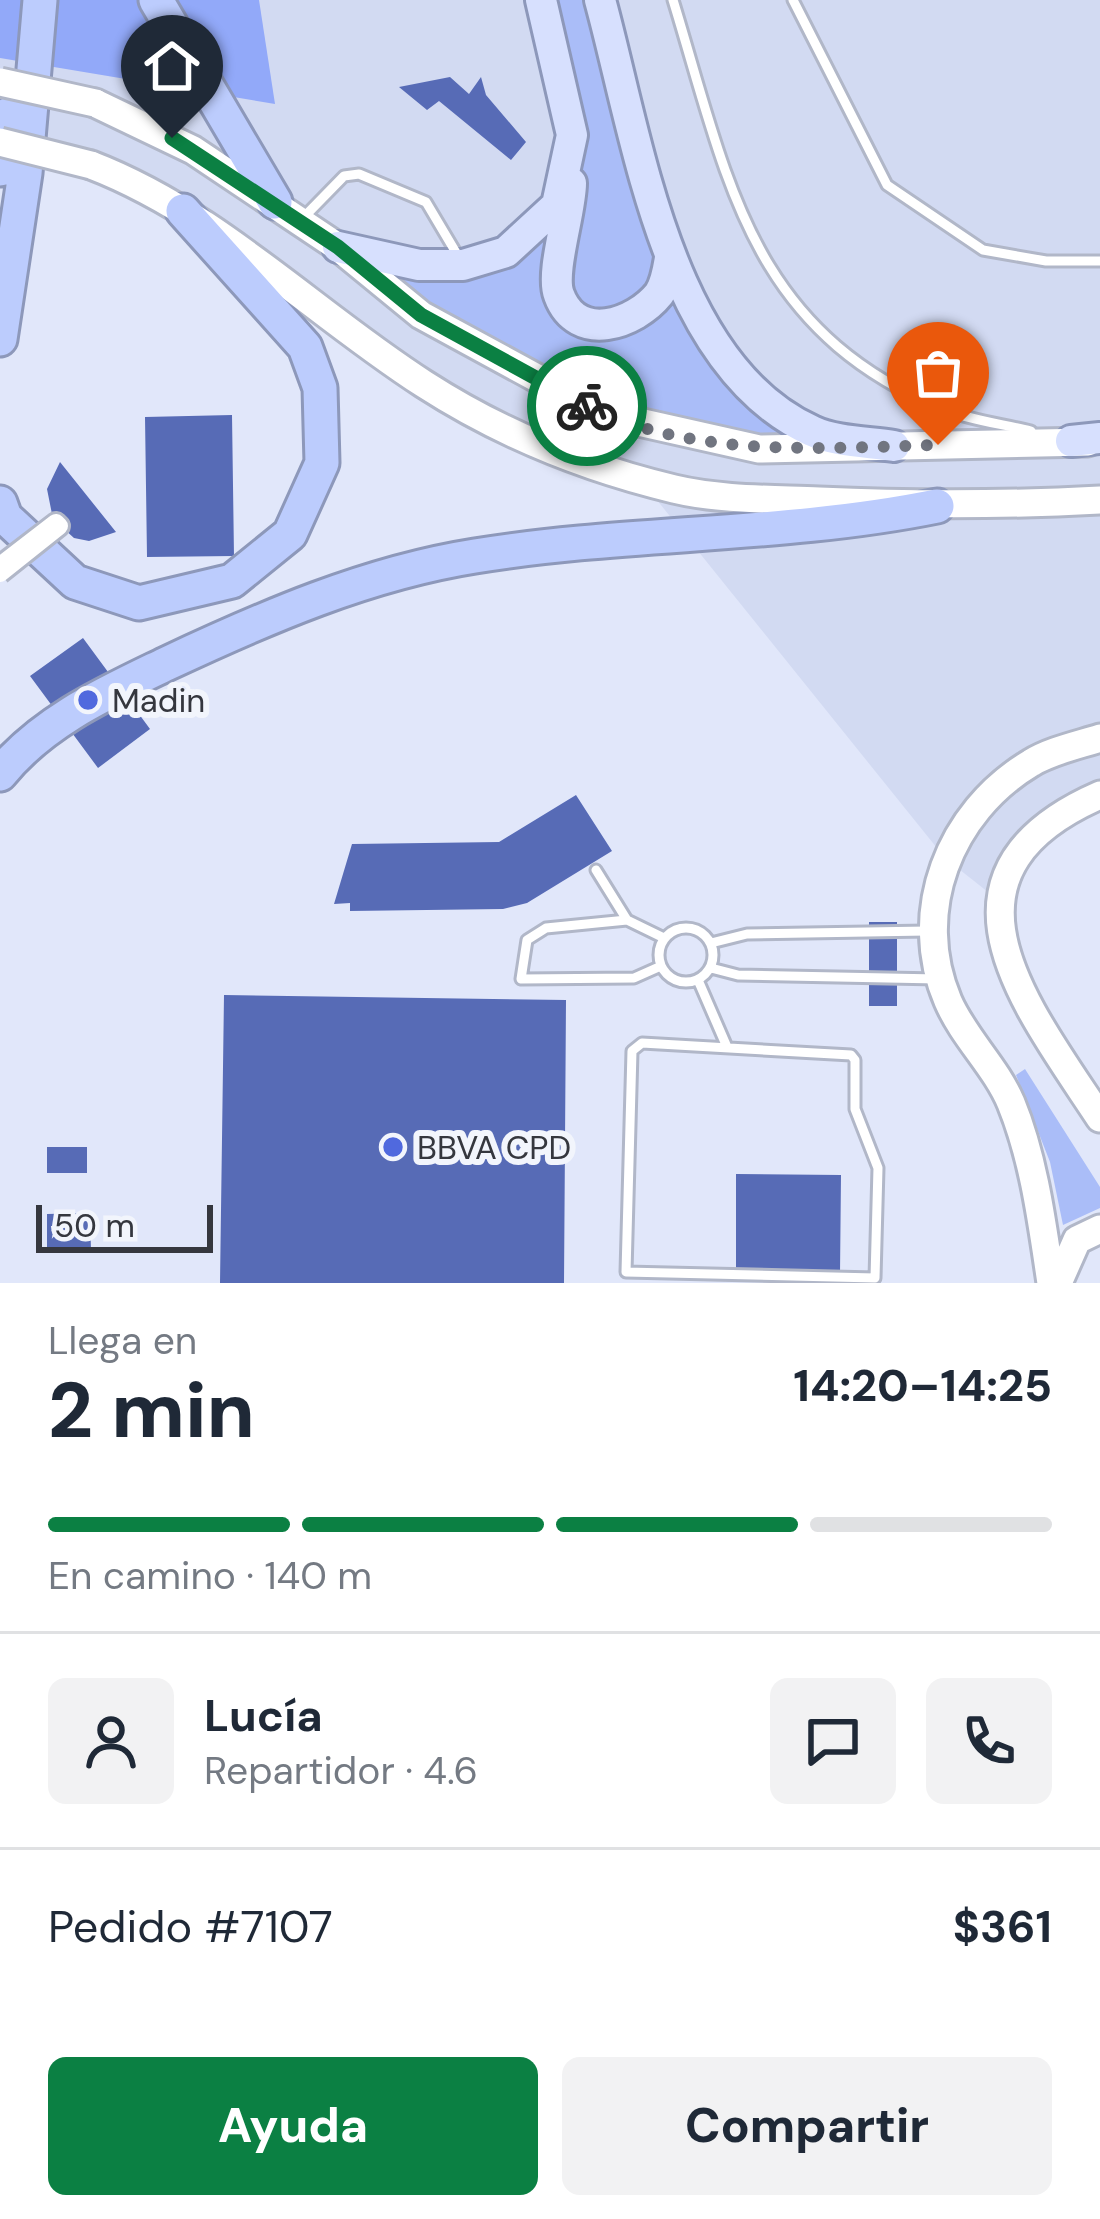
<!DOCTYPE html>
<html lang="es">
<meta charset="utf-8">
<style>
:root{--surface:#fff;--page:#f2f2f3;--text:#1f2937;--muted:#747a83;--line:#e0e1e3;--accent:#0b8043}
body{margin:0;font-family:"DM Sans",sans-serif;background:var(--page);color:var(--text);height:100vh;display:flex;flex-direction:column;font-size:45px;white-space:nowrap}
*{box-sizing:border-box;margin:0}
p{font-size:39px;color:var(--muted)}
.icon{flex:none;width:66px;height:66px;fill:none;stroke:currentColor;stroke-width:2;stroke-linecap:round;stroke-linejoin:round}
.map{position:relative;height:1283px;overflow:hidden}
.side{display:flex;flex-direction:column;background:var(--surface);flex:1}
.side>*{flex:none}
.scale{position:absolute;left:36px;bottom:30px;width:177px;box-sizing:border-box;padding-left:12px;border:6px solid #35373e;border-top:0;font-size:33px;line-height:42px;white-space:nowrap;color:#35373e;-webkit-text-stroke:9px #f2f5fc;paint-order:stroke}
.pin{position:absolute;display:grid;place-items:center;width:102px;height:102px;color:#fff;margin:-123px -51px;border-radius:50% 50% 50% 0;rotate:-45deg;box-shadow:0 0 12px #0007}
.pin .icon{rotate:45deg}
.courier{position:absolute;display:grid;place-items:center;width:120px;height:120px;margin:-60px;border:9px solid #0b8043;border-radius:50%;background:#fff;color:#222;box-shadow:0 3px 15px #0007}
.head em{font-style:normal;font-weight:800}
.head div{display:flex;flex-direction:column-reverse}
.head{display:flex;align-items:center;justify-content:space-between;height:204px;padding:0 48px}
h1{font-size:78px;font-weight:800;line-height:90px}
.bar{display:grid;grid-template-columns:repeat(4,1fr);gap:18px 12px;align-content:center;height:144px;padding:0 48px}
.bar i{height:15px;border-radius:9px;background:var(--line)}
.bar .active{background:var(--accent)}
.bar p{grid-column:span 4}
.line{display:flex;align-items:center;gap:30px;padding:0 48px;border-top:3px solid var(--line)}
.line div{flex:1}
.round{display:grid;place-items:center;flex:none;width:126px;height:126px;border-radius:18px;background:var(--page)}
.button{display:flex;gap:24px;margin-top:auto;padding:24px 48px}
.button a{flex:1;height:138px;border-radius:18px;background:var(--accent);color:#fff;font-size:48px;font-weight:800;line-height:138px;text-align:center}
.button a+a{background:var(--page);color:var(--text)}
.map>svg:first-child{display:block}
</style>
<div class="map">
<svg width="1100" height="1283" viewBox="0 0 1100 1283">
<rect width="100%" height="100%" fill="#e1e7fa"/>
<path fill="#d2daf2" d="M0 0H1100V795L1067 810 998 900 945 858 640 479 526 439 183 211 0 142Z"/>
<path fill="#aabdf8" d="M541 0H600L705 326 815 433 759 449 542 384 338 247 464 266 557 205 572 134Z
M1025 1069 1100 1187V1208L1063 1225 1050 1162 1016 1075Z"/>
<path fill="#92a9f9" d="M0 0H259L275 104 0 58Z"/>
<path fill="#576bb6" d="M450 77 469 94 481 77 486 95 526 142 511 160 439 101 427 110 399 87Z
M232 415 234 556 147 557 145 417Z
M60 462 116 532 89 541 74 538 53 519 47 489Z
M83 638 150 729 98 768 30 676Z
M576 795 612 851 527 903 503 909 350 911V903L334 904 352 844 499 842Z
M869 922H897V1006H869Z
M224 995 566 1000 564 1283H220Z
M47 1147H87V1173H47Z
M736 1174 841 1175 840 1275H736Z
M90 1213 91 1251 47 1252V1214Z"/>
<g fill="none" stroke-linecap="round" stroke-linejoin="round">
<defs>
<path id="lane" d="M673 0C728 179 749 329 942 409 969 420 1002 424 1031 431
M793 0 887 185 983 250 1046 261H1100
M301 220 344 176 359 174 426 202 461 261
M596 870 627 920 664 938
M627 920 546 928 527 940 521 979 634 978 661 966
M659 955a27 27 0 1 1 54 0a27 27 0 1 1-54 0Z
M711 943 747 934 927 931
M711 968 738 975 938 979
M698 980 727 1047
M642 1043 851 1055 855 1060V1109L878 1168 875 1278 626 1272 632 1051Z"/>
<path id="secondary" d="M95 103 193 150 338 247 421 315 603 414 759 449 1088 442
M91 165C216 213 313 313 424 384 500 433 586 468 674 489 720 500 772 499 819 501 913 505 1006 505 1100 500
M1100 795C919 874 1025 1004 1100 1118
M1051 1283C1042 1223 1034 1159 1011 1103 996 1067 964 1038 948 1001 910 912 949 812 1031 763 1050 751 1078 745 1100 738
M1058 1283 1077 1240 1100 1229"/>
<path id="primary" d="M600 0C638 138 667 366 812 431 835 442 868 442 894 446
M571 183C571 212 550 272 559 295 577 344 635 324 659 294 666 284 668 270 670 258
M338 247 419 265H463L506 252 557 205 572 135 541 0
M1071 441 1100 438"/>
<path id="highway" d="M156 0 275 202
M0 169 9 114
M0 339 25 173 40 0
M0 503 5 517 75 582 139 603 232 581 290 534 322 463 320 388 305 347 183 211
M0 774C43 721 106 693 166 664 264 618 367 573 475 556 628 531 784 537 937 506"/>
</defs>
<use href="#lane" stroke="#b1b7c8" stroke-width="15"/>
<use href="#secondary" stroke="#b1b7c8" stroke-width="33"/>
<use href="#primary" stroke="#8d98ba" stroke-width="36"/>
<use href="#highway" stroke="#8d98ba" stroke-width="39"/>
<use href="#lane" stroke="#fff" stroke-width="9"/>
<use href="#secondary" stroke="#fff" stroke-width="27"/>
<use href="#primary" stroke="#d7e0fe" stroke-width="30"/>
<use href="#highway" stroke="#bcccfd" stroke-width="33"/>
<defs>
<path id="street-bridge" d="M0 566 56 523 59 526 0 573"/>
<path id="secondary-bridge" d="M0 82 95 103
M0 142 91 165"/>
</defs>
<use href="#street-bridge" stroke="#b1b7c8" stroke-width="24" stroke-linecap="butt"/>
<use href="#secondary-bridge" stroke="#b1b7c8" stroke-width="33" stroke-linecap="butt"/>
<use href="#street-bridge" stroke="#fff" stroke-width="18"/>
<use href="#secondary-bridge" stroke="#fff" stroke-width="27"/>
</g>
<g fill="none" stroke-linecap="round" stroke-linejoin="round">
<path stroke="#717580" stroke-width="12" stroke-dasharray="0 21.6" d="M587 406C696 459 821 448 938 445"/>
<path stroke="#0b8043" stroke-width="15" d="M172 138 338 247 421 315 587 406"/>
</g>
<g fill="#5069de" stroke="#f2f5fc" stroke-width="4.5">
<circle cx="88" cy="700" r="12"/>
<circle cx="393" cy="1147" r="12"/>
</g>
<g text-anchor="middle" stroke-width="12" stroke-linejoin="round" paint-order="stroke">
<g font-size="33" fill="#35373e" stroke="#f2f5fc" text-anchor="start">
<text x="112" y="712">Madin</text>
<text x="417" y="1159">BBVA CPD</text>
</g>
</g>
</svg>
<div class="scale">50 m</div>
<div class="pin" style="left:938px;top:445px;background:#ea580c"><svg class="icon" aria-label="bag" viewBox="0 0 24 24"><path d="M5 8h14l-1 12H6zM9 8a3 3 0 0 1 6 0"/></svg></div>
<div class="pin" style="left:172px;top:138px;background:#1f2937"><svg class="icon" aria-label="home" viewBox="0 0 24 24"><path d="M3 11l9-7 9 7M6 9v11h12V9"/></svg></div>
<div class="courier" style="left:587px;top:406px"><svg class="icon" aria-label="bike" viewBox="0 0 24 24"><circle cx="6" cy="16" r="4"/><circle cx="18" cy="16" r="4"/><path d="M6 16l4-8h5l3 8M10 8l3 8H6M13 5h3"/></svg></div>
</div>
<section class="side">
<div class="head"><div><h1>2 min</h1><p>Llega en</p></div><em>14:20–14:25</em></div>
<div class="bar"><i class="active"></i><i class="active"></i><i class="active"></i><i></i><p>En camino · 140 m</p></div>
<div class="line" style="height:216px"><a class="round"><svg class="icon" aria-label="person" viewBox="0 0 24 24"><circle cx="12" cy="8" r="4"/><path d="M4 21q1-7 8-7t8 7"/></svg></a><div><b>Lucía</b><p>Repartidor · 4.6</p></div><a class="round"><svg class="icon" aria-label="chat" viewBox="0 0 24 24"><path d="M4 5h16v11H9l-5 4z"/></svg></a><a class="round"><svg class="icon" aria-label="phone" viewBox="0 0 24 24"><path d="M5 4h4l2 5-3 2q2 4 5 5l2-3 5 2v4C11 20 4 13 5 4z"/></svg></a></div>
<div class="line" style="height:156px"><div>Pedido #7107</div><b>$361</b></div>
<div class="button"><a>Ayuda</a><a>Compartir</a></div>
</section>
